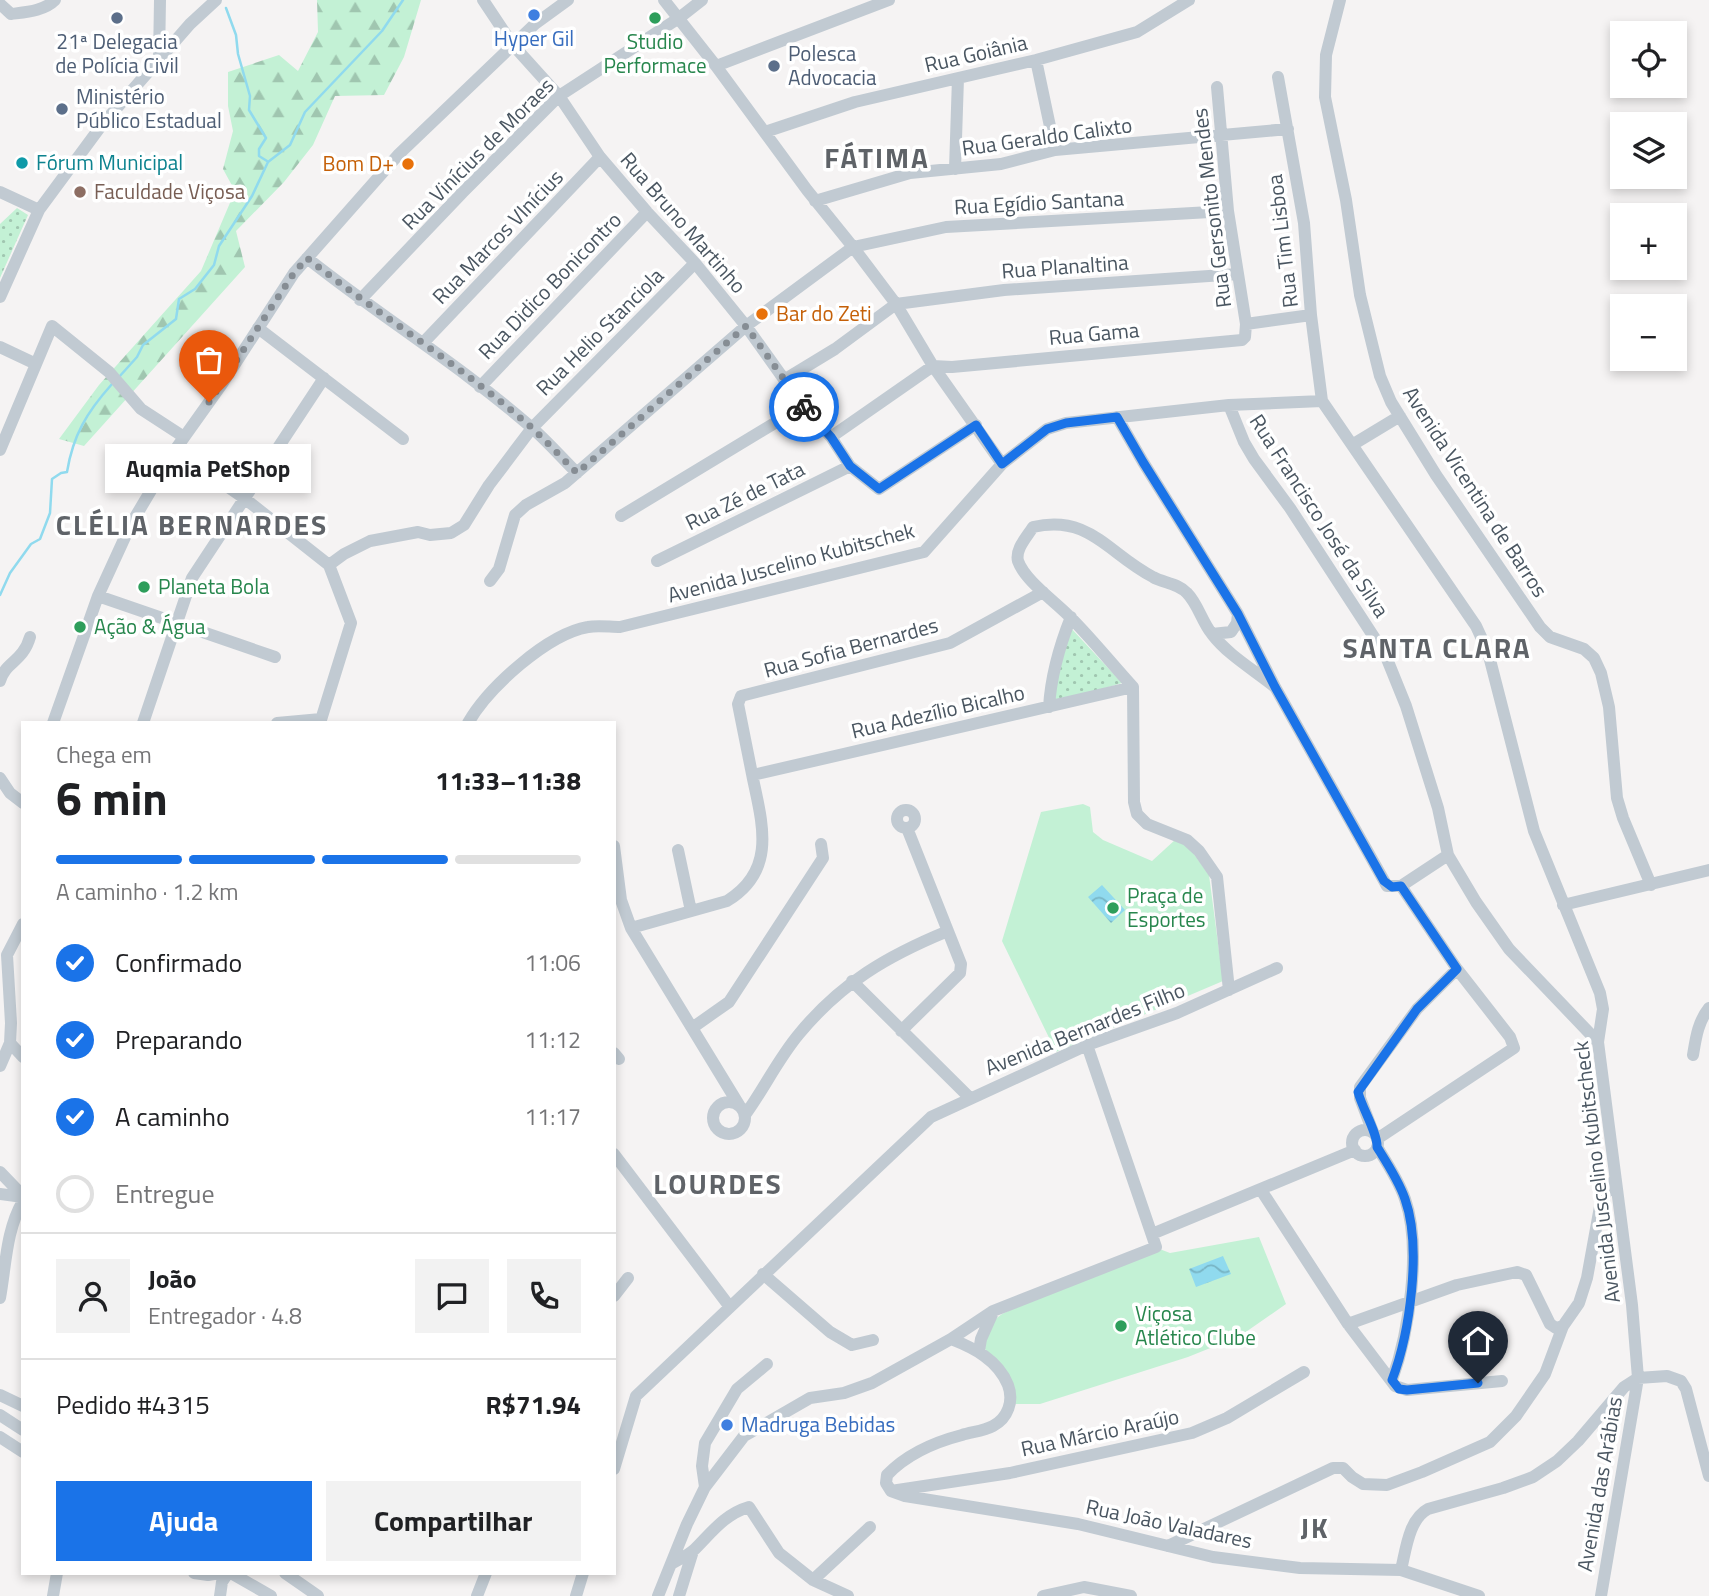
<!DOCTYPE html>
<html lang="pt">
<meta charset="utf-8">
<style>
:root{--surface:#fff;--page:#f2f2f2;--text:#202124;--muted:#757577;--line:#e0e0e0;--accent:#1a73e8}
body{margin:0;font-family:"Titillium Web",sans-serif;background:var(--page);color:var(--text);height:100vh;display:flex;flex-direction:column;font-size:26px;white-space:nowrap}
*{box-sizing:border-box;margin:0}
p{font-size:23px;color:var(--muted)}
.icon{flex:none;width:38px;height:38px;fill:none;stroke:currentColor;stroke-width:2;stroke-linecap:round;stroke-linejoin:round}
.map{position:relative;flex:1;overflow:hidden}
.panel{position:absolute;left:21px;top:721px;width:595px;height:854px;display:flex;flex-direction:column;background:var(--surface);border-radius:0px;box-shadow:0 4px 10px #0003}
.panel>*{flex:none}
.fabs{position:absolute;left:1610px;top:21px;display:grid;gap:14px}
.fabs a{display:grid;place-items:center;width:77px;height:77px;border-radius:0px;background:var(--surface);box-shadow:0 4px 10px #0003;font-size:35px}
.pin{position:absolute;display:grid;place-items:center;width:60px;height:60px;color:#fff;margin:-72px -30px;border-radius:50% 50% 50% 0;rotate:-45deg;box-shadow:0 0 7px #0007}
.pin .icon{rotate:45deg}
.courier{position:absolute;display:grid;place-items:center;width:70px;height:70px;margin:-35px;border:5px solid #1a73e8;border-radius:50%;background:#fff;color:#222;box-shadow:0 2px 9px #0007}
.bubble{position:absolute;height:49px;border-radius:0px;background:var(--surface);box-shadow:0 4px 10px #0003;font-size:23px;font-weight:700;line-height:49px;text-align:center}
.overview em{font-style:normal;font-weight:700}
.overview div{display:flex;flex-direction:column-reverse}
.overview{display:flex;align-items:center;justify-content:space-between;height:119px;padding:0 35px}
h1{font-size:46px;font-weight:700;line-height:52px}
.bar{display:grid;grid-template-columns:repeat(4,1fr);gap:10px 7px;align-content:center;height:84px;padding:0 35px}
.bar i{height:9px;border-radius:5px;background:var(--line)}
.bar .active{background:var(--accent)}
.bar p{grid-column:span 4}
.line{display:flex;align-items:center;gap:18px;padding:0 35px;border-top:2px solid var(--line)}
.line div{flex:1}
.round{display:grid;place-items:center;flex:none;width:74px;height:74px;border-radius:0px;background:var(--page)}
ol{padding:0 35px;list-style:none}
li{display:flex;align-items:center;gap:21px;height:77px}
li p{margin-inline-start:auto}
li .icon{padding:7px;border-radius:50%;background:var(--accent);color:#fff;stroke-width:4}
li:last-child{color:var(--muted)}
li i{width:38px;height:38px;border:4px solid var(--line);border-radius:50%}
.button{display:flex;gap:14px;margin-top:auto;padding:14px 35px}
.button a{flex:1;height:80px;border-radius:0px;background:var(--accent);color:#fff;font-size:28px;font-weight:700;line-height:80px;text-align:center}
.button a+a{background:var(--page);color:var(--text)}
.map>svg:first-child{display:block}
</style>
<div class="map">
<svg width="1709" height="1596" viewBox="0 0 1709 1596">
<defs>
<pattern id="forest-firs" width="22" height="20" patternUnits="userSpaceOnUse" patternTransform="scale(1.75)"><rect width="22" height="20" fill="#c3f1d5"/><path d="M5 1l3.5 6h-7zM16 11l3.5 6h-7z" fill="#a0c6b0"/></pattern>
<pattern id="park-dots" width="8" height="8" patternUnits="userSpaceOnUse" patternTransform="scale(1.75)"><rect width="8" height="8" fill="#c3f1d5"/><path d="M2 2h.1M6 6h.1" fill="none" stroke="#a0c6b0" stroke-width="1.8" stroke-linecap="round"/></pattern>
<pattern id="water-waves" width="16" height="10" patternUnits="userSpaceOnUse" patternTransform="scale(1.75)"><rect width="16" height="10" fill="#90daee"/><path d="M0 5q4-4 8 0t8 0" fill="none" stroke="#78b4c4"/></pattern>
</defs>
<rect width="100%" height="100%" fill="#f5f3f3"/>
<path fill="url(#forest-firs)" d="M317 0H421L404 57 384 95 335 96 313 145 284 182 236 231 245 267 84 446 59 439 99 385 201 271 235 191 223 169 233 131 228 106V72L279 55 298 71 318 32Z"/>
<path fill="url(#park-dots)" d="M17 208 28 215 0 278V224Z
M1070 627 1122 683 1054 703 1055 686Z"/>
<path fill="#c3f1d5" d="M1083 804 1090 807 1093 832 1103 840 1152 861 1176 839 1186 843 1209 875 1223 981 1056 1052 1002 941 1041 812Z
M1259 1237 1286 1304 1240 1336 1188 1357 1040 1404H1014L1000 1367 985 1349 986 1333 994 1320 1002 1314 1049 1291 1157 1248 1170 1253Z"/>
<path fill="url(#water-waves)" d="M1102 885 1125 910 1111 923 1088 897Z
M1223 1256 1231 1274 1196 1287 1189 1269Z"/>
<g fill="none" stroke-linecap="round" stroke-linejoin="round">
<path stroke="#90daee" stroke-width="2.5" d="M226 8 236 35 238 54 250 96 249 110 266 138 259 149V156L267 161
M119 377 137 357 143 345 176 319 179 299 195 289 214 265 219 246 252 196 268 162 290 145 305 112 382 31 403 0
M0 595 10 573 31 544 40 539 50 513 52 479 61 473 67 472C73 435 87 412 112 384"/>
<path stroke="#c1cad2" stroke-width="12" d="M483 0 513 45 559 96 600 157 647 212 695 263 746 326 803 406 831 437 850 466 879 489 976 425
M664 0 716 66 807 190 853 247 896 304 933 366 1002 464
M1340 0 1326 55 1325 97 1346 200 1360 295 1380 376 1391 402 1436 475 1540 627 1550 637 1584 649 1594 658 1601 673 1609 707 1617 798 1623 818 1651 885
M0 4 11 14C26 12 44 11 55 0
M159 60 160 0
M1036 60 1055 150
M716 66 889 0
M1278 77 1304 223 1311 315 1322 401 1476 626 1488 652 1534 831 1600 993 1603 1009 1598 1042 1632 1305 1638 1378 1601 1596
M765 132 855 102 1036 60 1137 32 1189 0
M955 169 958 78
M0 192 39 210
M815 201 910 173 1001 164 1055 150 1288 129
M307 258C380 316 461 366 531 427 547 441 562 458 577 473
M0 297 39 210 101 126 190 24 216 0
M360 300 462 193 559 96 679 18 702 0
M1246 324 1311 315
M258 328 403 439
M423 343 600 157
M0 347 36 364
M784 380 835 349 896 304 1004 290 1238 274
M480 387 647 212
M1229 405 1244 442 1254 459 1290 508 1385 654 1406 706 1438 808 1448 855 1476 902 1509 949 1598 1042
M1117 417 1143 462 1238 614 1275 687 1387 886H1401L1448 855
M831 437 933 366 952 367 1242 340 1245 337 1246 324 1228 211 1217 87
M1352 445 1400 416
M0 450 52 326 109 372 141 409 184 437
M175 450 244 498 329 565
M621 516 803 406
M657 561 850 466
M490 581 499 569 515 515 526 505 565 483 746 326 853 247 946 227 1228 211
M98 596 275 657
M1212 634 1231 632 1237 623 1238 614
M0 681C5 662 23 662 30 637
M1049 707C1051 675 1059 647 1071 617
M53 723 98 596 131 524 175 450 222 384 294 273 399 154 535 24 568 0
M143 723 192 578 324 378
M277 723 321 719
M320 723 351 623 329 565 344 554 370 541 418 532 430 535 451 533 464 525 489 485 532 428 695 263
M468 723C488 688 547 634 588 627 598 625 610 627 620 627L924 552 1002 464 1047 429 1066 423 1229 405 1322 401
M753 775 1133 687
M0 778 10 793 23 803
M897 819a9 9 0 1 1 18 0a9 9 0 1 1-18 0Z
M614 846 621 900 631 928 739 1105
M678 850 691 911
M1563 905 1709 870
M631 928 727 901C776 871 763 826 753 779 748 754 743 729 738 704L741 696 950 643 1043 592
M852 981 970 1098
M1229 990 1217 877 1199 851 1187 840 1147 824 1137 814 1134 802 1133 687C1112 664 1092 639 1070 617 1056 602 1025 581 1018 561 1015 549 1027 537 1033 527 1090 514 1108 554 1153 577 1163 583 1178 583 1187 593 1198 604 1202 622 1212 634 1228 655 1254 670 1275 687
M692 1028 729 1002 823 858 821 844
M901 1031 960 973 961 964 907 828
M10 1043 23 1057
M614 1053 619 1059
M1693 1055C1696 1037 1698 1022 1709 1008
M0 1066 10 1043 11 1023 7 955 23 924
M713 1118a16 16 0 1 1 32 0a16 16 0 1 1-32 0Z
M745 1115C764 1089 778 1059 799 1034 841 983 887 956 948 931
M1352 1143a13 13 0 1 1 26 0a13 13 0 1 1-26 0Z
M1373 1132 1360 1098V1087L1417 1009 1457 969
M1377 1139 1514 1048 1510 1037 1457 969 1401 886
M1377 1147C1387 1163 1399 1181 1405 1199 1422 1247 1409 1333 1392 1380
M614 1154 730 1307
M0 1172 23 1196
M1261 1190 1348 1324 1395 1386 1407 1390 1502 1381
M0 1194 23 1197
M1152 1234 1355 1150
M763 1274 830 1332 852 1345 873 1340
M614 1296 628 1278
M0 1298C6 1265 6 1230 23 1201
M1348 1324 1457 1285 1517 1272 1526 1275 1550 1324 1556 1328 1563 1326
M979 1351 981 1339 993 1312
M0 1395 23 1406
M0 1415 23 1430
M0 1437 23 1452
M614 1469 636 1396 931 1117 1087 1045 1177 1013 1277 968
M705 1487 702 1466 705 1443 737 1389 767 1364
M891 1491 905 1496 1078 1524 1213 1557 1300 1568 1401 1570 1479 1596
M891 1491 1010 1473 1192 1433 1227 1418 1304 1372
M891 1491 886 1483 887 1475C906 1455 935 1442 962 1435 971 1432 984 1431 993 1426 1008 1418 1014 1401 1008 1385 998 1360 974 1348 951 1339
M1168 1546 1333 1468H1343L1352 1477 1363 1484 1387 1485 1422 1472 1490 1442 1516 1416 1545 1374 1563 1326 1579 1303 1587 1278 1601 1201 1615 1179
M671 1564C679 1559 689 1555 695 1549 712 1532 725 1514 749 1507L779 1553 813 1580 848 1596
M1401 1570C1406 1549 1409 1519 1428 1509L1503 1488 1533 1477 1557 1461 1578 1441 1624 1387 1638 1378 1667 1376 1681 1381 1686 1389 1709 1476
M194 1573 208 1575 220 1573
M231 1573 271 1596
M285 1573 318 1596
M813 1580 870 1527
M53 1596 57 1573
M220 1596 222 1582 228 1573
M477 1596 486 1573
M576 1596 583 1573
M658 1596 687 1524 705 1487 744 1436 810 1398 844 1393 872 1383 951 1339 993 1311 1156 1247 1087 1045
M679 1596 693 1551
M1043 1596 1084 1587 1131 1596"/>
</g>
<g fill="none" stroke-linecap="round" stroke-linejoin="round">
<path stroke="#868d94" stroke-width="7" stroke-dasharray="0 12.6" d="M209 402 294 273 307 258C381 316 461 366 531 427 547 442 562 458 577 473L746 326 804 407"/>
<path stroke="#1a73e8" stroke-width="9" d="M804 407 831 437 850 466 879 489 976 425 1002 464 1047 429 1066 423 1117 417 1143 462 1238 614 1275 687 1384 881 1392 887 1401 886 1457 969 1417 1009 1358 1092C1362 1108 1378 1134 1377 1147 1387 1163 1399 1181 1405 1199 1422 1247 1410 1333 1392 1380L1399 1389 1407 1390 1478 1383"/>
</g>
<g fill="#3f7fe0" stroke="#fff" stroke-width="2.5">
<circle cx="534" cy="15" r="7"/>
<circle cx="727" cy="1425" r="7"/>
</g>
<g fill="#5c6f8a" stroke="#fff" stroke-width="2.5">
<circle cx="117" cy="18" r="7"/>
<circle cx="774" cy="66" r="7"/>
<circle cx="62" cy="109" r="7"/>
</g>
<g fill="#2e9e5b" stroke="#fff" stroke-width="2.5">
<circle cx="655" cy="18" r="7"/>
<circle cx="144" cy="587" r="7"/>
<circle cx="80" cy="627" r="7"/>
<circle cx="1113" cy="908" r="7"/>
<circle cx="1121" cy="1326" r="7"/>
</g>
<circle fill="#0f9aa8" stroke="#fff" stroke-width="2.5" cx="22" cy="163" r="7"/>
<g fill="#e8710a" stroke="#fff" stroke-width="2.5">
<circle cx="408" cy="164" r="7"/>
<circle cx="762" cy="314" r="7"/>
</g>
<circle fill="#8d6e63" stroke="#fff" stroke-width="2.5" cx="80" cy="192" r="7"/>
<g text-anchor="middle" stroke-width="7" stroke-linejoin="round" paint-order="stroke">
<g font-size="21" fill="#366cbe" stroke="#fff">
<text x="534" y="46">Hyper Gil</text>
<text x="741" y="1432" text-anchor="start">Madruga Bebidas</text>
</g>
<g font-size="21" fill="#4e5e75" stroke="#fff" text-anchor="start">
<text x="117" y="49" text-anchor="middle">21ª Delegacia<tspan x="117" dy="24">de Polícia Civil</tspan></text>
<text x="788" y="61">Polesca<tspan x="788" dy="24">Advocacia</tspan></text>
<text x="76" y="104">Ministério<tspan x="76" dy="24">Público Estadual</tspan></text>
</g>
<g font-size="21" fill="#27864d" stroke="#fff" text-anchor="start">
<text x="655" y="49" text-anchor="middle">Studio<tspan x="655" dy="24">Performace</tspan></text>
<text x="158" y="594">Planeta Bola</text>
<text x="94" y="634">Ação &amp; Água</text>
<text x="1127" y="903">Praça de<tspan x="1127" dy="24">Esportes</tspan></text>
<text x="1135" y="1321">Viçosa<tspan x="1135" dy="24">Atlético Clube</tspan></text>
</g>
<g font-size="21" fill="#4a5661" stroke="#fff">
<text transform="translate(976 54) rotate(-13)" y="7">Rua Goiânia</text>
<text transform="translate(1047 137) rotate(-8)" y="7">Rua Geraldo Calixto</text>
<text transform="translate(478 154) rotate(-45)" y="7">Rua Vinícius de Moraes</text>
<text transform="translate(1039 203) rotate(-3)" y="7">Rua Egídio Santana</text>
<text transform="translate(1212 208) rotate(-97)" y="7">Rua Gersonito Mendes</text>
<text transform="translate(683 223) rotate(49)" y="7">Rua Bruno Martinho</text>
<text transform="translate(498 237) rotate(-46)" y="7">Rua Marcos VInícius</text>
<text transform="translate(1283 241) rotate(-97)" y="7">Rua Tim Lisboa</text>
<text transform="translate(1065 267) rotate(-4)" y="7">Rua Planaltina</text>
<text transform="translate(550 286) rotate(-46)" y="7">Rua Didico Bonicontro</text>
<text transform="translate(600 332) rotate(-45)" y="7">Rua Helio Stanciola</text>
<text transform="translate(1094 334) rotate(-5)" y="7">Rua Gama</text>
<text transform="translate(1475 492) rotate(57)" y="7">Avenida Vicentina de Barros</text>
<text transform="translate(745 496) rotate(-26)" y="7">Rua Zé de Tata</text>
<text transform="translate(1319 516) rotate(57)" y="7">Rua Francisco José da Silva</text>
<text transform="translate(791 563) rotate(-15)" y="7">Avenida Juscelino Kubitschek</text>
<text transform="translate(851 648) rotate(-15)" y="7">Rua Sofia Bernardes</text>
<text transform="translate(938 712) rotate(-13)" y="7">Rua Adezílio Bicalho</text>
<text transform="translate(1085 1029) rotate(-22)" y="7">Avenida Bernardes Filho</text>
<text transform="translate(1597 1172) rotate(-97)" y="7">Avenida Juscelino Kubitscheck</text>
<text transform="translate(1100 1433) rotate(-12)" y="7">Rua Márcio Araújo</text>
<text transform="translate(1600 1484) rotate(-80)" y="7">Avenida das Arábias</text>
<text transform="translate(1169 1524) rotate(12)" y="7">Rua João Valadares</text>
</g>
<g font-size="21" fill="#0d838f" stroke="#fff" text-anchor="start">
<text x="36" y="170">Fórum Municipal</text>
</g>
<g font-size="21" fill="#c56008" stroke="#fff" text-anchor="end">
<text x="394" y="171">Bom D+</text>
<text x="776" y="321" text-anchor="start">Bar do Zeti</text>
</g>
<g font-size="21" fill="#785e54" stroke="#fff" text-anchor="start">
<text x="94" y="199">Faculdade Viçosa</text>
</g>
<g font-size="28" font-weight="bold" letter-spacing="2" fill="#5f6368" stroke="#fff">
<text x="877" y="168">FÁTIMA</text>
<text x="192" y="535">CLÉLIA BERNARDES</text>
<text x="1437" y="658">SANTA CLARA</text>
<text x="718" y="1194">LOURDES</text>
<text x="1315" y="1538">JK</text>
</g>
</g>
</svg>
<div class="fabs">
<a><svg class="icon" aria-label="locate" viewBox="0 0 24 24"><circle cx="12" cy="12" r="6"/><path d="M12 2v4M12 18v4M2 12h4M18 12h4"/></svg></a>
<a><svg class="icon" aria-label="layers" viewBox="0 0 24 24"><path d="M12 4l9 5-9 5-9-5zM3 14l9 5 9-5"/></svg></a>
<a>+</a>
<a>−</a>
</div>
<div class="pin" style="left:209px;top:402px;background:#ea580c"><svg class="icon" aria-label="bag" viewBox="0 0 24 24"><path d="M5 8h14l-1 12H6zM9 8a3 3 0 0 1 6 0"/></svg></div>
<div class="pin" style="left:1478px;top:1383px;background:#1f2937"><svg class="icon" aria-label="home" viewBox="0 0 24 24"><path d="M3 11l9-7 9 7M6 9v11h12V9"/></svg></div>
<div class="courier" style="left:804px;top:407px"><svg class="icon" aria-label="bike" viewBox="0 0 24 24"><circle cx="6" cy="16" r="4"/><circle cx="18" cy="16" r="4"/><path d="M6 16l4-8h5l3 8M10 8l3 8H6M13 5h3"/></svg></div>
<div class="bubble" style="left:105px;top:444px;width:206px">Auqmia PetShop</div>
<section class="panel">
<div class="overview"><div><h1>6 min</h1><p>Chega em</p></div><em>11:33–11:38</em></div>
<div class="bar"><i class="active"></i><i class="active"></i><i class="active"></i><i></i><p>A caminho · 1.2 km</p></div>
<ol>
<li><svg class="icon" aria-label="check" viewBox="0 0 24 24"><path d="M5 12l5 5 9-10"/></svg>Confirmado<p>11:06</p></li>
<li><svg class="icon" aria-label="check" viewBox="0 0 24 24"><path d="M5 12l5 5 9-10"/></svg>Preparando<p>11:12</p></li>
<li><svg class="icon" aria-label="check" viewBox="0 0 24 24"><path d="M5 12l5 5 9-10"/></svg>A caminho<p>11:17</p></li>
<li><i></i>Entregue</li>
</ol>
<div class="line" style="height:126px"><a class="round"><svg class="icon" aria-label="person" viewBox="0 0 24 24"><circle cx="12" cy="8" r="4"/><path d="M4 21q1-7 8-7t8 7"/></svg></a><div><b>João</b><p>Entregador · 4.8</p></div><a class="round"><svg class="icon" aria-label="chat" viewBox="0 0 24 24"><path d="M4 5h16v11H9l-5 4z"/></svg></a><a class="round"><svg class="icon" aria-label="phone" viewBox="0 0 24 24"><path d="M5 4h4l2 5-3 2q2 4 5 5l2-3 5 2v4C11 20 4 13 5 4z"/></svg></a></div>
<div class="line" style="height:91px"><div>Pedido #4315</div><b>R$71.94</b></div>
<div class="button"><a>Ajuda</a><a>Compartilhar</a></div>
</section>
</div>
